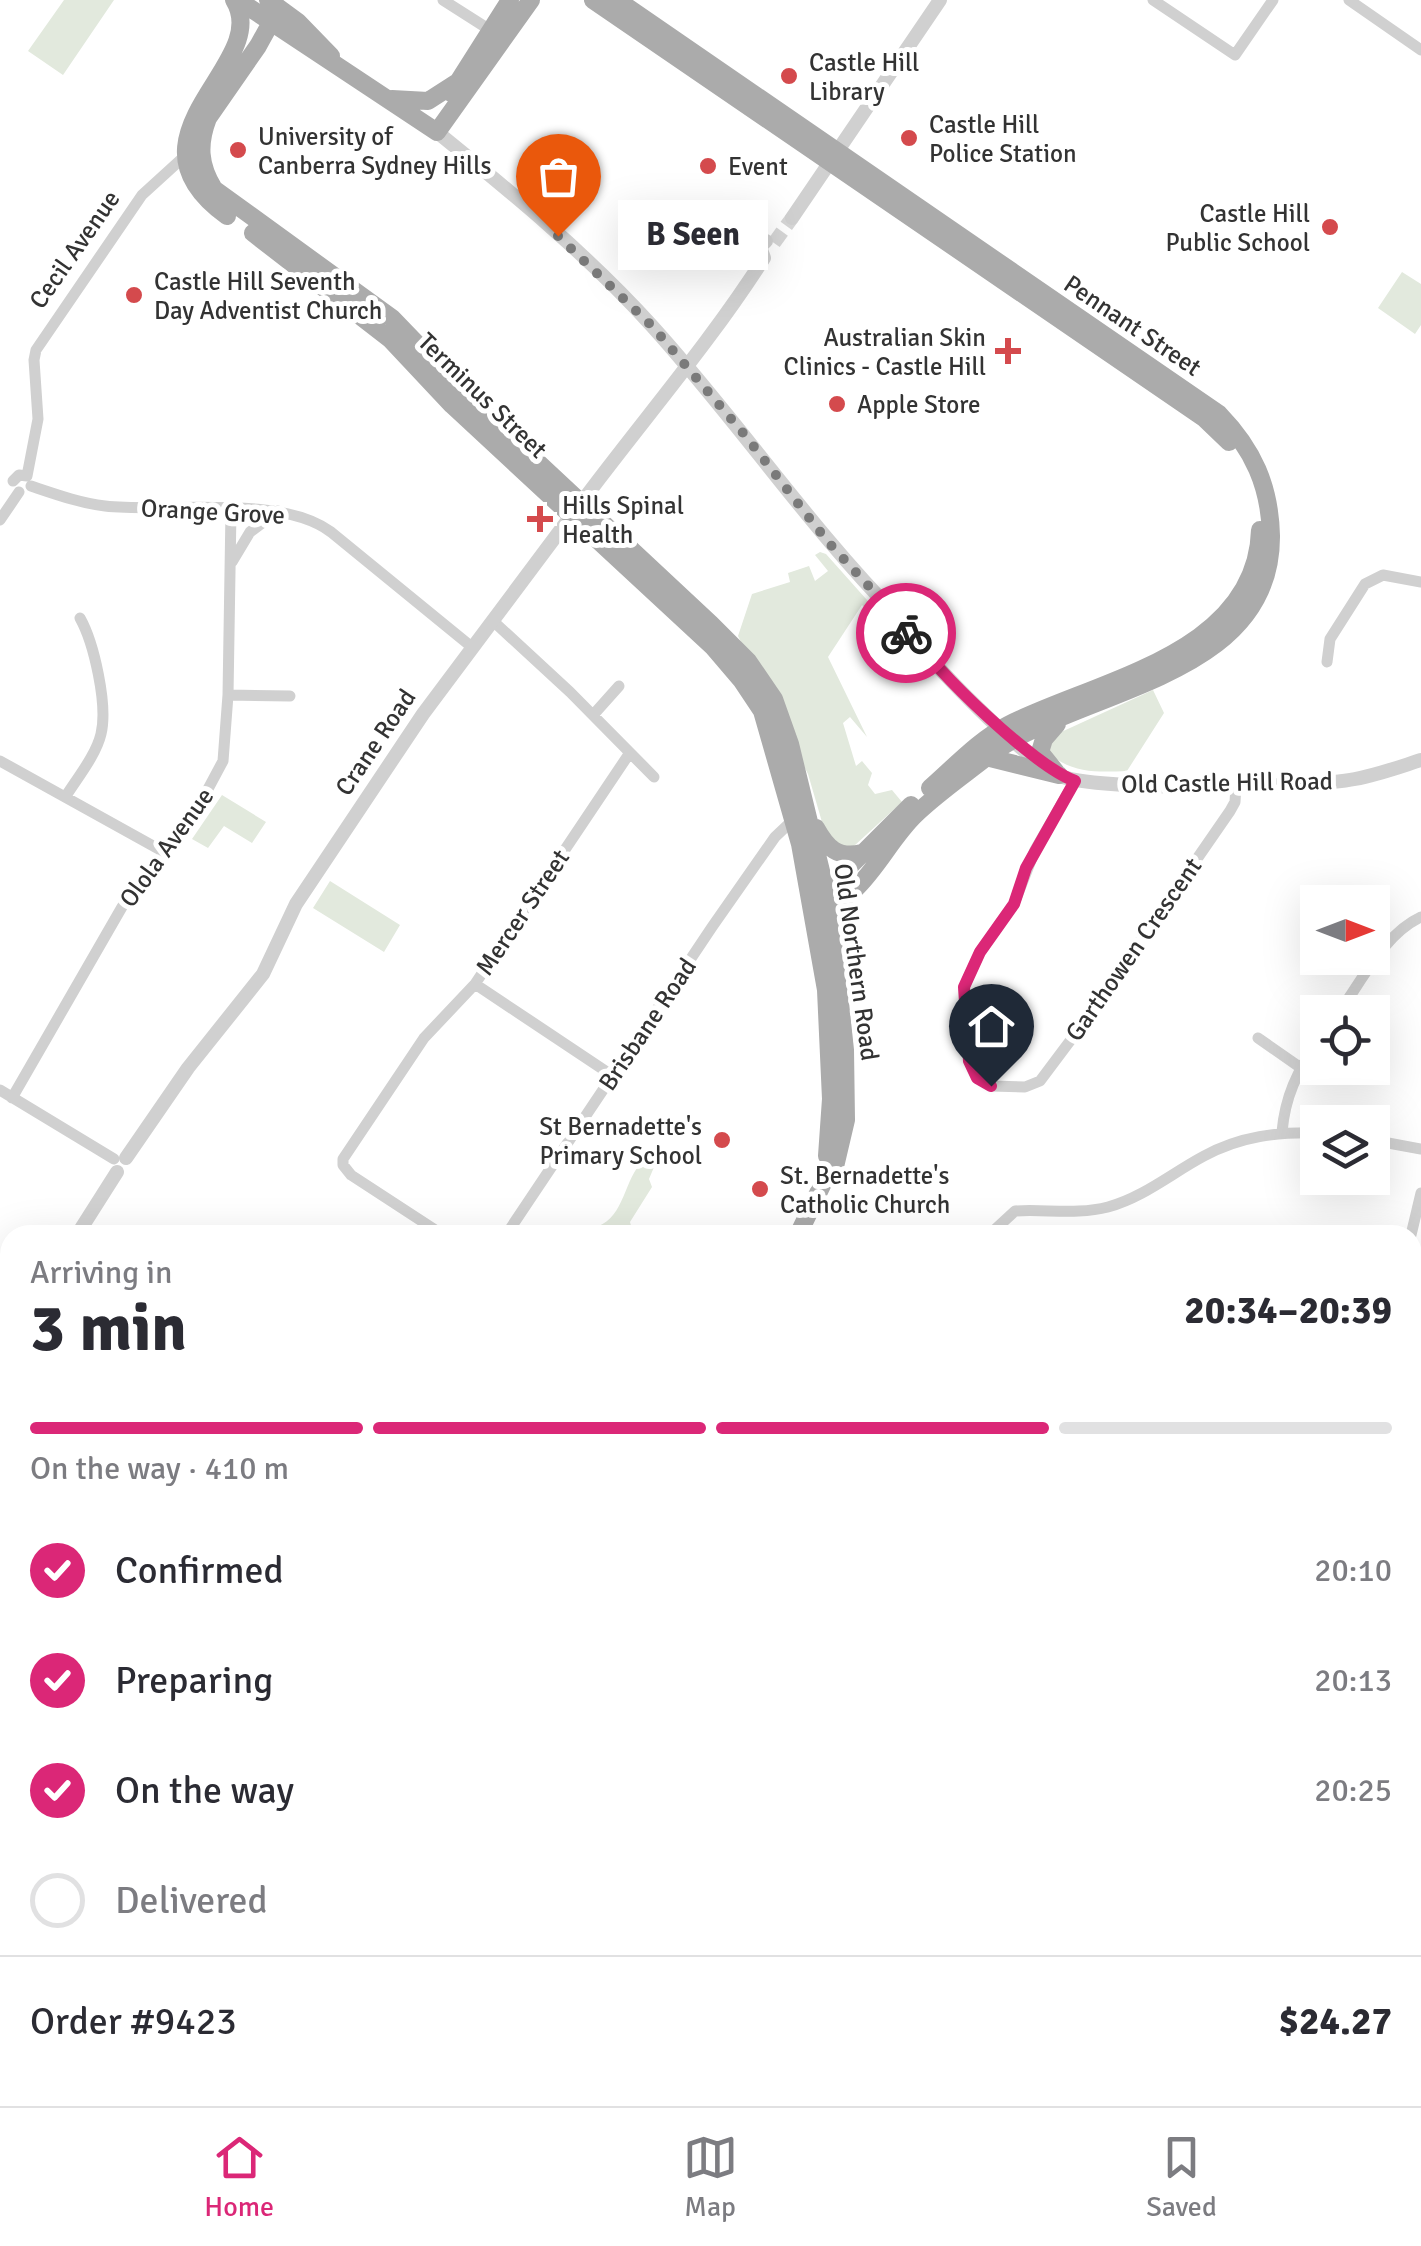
<!DOCTYPE html>
<meta charset="utf-8">
<style>
:root{--surface:#fff;--page:#f2f2f3;--text:#2b2b33;--muted:#7c7c81;--line:#e1e1e2;--accent:#db2777}
body{margin:0;font-family:Signika,sans-serif;background:var(--page);color:var(--text);height:100vh;display:flex;flex-direction:column;font-size:38px;white-space:nowrap}
*{box-sizing:border-box;margin:0}
p{font-size:32px;color:var(--muted)}
.icon{flex:none;width:55px;height:55px;fill:none;stroke:currentColor;stroke-width:2;stroke-linecap:round;stroke-linejoin:round}
.map{position:relative;flex:1;overflow:hidden}
.sheet{position:absolute;left:0px;top:1225px;width:1422px;height:882px;display:flex;flex-direction:column;background:var(--surface);border-radius:30px 30px 0 0;box-shadow:0 10px 40px #0002}
.sheet>*{flex:none}
.needle{width:65px;rotate:90deg}
.tools{position:absolute;left:1300px;top:885px;display:grid;gap:20px}
.tools a{display:grid;place-items:center;width:90px;height:90px;border-radius:0px;background:var(--surface);box-shadow:0 10px 40px #0002;font-size:50px}
.pin{position:absolute;display:grid;place-items:center;width:85px;height:85px;color:#fff;margin:-102px -42px;border-radius:50% 50% 50% 0;rotate:-45deg;box-shadow:0 0 10px #0007}
.pin .icon{rotate:45deg}
.courier{position:absolute;display:grid;place-items:center;width:100px;height:100px;margin:-50px;border:8px solid #db2777;border-radius:50%;background:#fff;color:#222;box-shadow:0 2px 12px #0007}
.bubble{position:absolute;height:70px;border-radius:0px;background:var(--surface);box-shadow:0 10px 40px #0002;font-size:32px;font-weight:800;line-height:70px;text-align:center}
.head em{font-style:normal;font-weight:800}
.head div{display:flex;flex-direction:column-reverse}
.head{display:flex;align-items:center;justify-content:space-between;height:170px;padding:0 30px}
h1{font-size:65px;font-weight:800;line-height:75px}
.bar{display:grid;grid-template-columns:repeat(4,1fr);gap:15px 10px;align-content:center;height:120px;padding:0 30px}
.bar i{height:12px;border-radius:8px;background:var(--line)}
.bar .active{background:var(--accent)}
.bar p{grid-column:span 4}
.line{display:flex;align-items:center;gap:25px;padding:0 30px;border-top:2px solid var(--line)}
.line div{flex:1}
ol{padding:0 30px;list-style:none}
li{display:flex;align-items:center;gap:30px;height:110px}
li p{margin-inline-start:auto}
li .icon{padding:10px;border-radius:50%;background:var(--accent);color:#fff;stroke-width:4}
li:last-child{color:var(--muted)}
li i{width:55px;height:55px;border:5px solid var(--line);border-radius:50%}
.tab-bar{display:flex;justify-content:space-around;align-items:center;height:140px;border-top:2px solid var(--line);background:var(--surface);font-size:28px;color:var(--muted)}
.tab-bar a{display:grid;justify-items:center;gap:5px}
.tab-bar .active{color:var(--accent)}
.map>svg:first-child{display:block}
</style>
<div class="map">
<svg width="1421" height="2106" viewBox="0 0 1421 2106">
<rect width="100%" height="100%" fill="#fff"/>
<path fill="#e2e9dd" d="M64 0H114L63 75 28 51Z
M1402 272 1421 284V325L1415 334 1378 308Z
M820 552 826 554 875 609 869 612 862 605 828 657 867 737 850 717 843 723 856 766 862 761 872 773 868 785 875 794 892 790 902 802 854 846 835 847 822 822 808 774 738 636 752 594 790 582 788 573 809 566 815 581 828 571 815 555Z
M1153 690 1164 713 1127 771C1099 772 1073 774 1050 754L1048 744 1059 733Z
M222 795 266 822 252 843 224 826 208 848 192 839Z
M330 881 400 925 384 952 313 908Z
M634 1145 657 1160 649 1179 652 1187 630 1222 633 1233 591 1235 592 1228C623 1222 623 1184 640 1164V1158L632 1153Z
M1413 1323 1421 1337V1438L1413 1530Z
M104 2098H722L718 2106H102L100 2100Z"/>
<g fill="none" stroke-linecap="round" stroke-linejoin="round">
<path stroke="#cfdee9" stroke-width="2.5" d="M0 1426 10 1425"/>
<path stroke="#d6d6d6" stroke-width="14" stroke-dasharray="14 7" stroke-linecap="butt" d="M774 243 792 218"/>
<path stroke="#d0d0d0" stroke-width="11" d="M443 0 490 30
M1153 0 1235 55 1273 0
M1349 0 1421 50
M27 476 38 419 34 360 36 350 142 195 187 154
M13 481 19 475 27 476
M31 486C55 494 80 503 105 506 171 513 280 494 331 532L473 648
M0 520 19 492
M232 562 250 532 278 511
M493 621 570 692 654 777
M1327 662 1330 639 1365 584 1383 575 1421 582
M228 695 290 696
M594 714 619 686
M0 761 164 852
M1075 781 1035 850 1014 904 980 952 964 987 969 1061 977 1078 991 1086 1025 1087 1040 1081 1085 1021 1230 811 1235 802 1236 785
M66 796C78 777 96 755 101 734 108 705 94 643 80 618
M1372 932 1388 943
M475 984 613 1076
M1339 1012C1362 981 1384 934 1421 917
M1258 1038 1301 1068
M0 1090 114 1159
M12 1098 122 907 200 804 223 761 228 695 231 510
M1282 1132C1285 1097 1297 1071 1318 1042
M1372 1140 1421 1149
M443 1235 351 1175 343 1165V1159L424 1038 475 984 629 754
M506 1235 712 927 775 837 794 819
M989 1235 1015 1211C1045 1209 1078 1215 1108 1207 1144 1197 1172 1173 1204 1156 1241 1136 1277 1132 1318 1133
M1411 1235 1421 1193
M1412 1278 1421 1306
M0 1650 10 1654
M0 1689 10 1673
M0 2036 10 2037
M39 2098 41 2106
M970 2098 979 2106
M1250 2098 1255 2106"/>
<path stroke="#d0d0d0" stroke-width="14" d="M437 132C511 192 588 255 652 326 738 421 809 527 899 618
M792 218 940 0
M764 258 760 247 766 241
M581 503C642 421 709 344 764 258
M910 632C932 666 1023 756 1058 775 1092 792 1311 788 1355 779 1377 775 1399 767 1421 760
M126 1158 188 1068 263 974 296 904 423 714 571 516
M77 1235 117 1172
M0 1299 10 1296"/>
<path stroke="#ababab" stroke-width="18" d="M238 0 437 132 531 0
M268 0 298 22 331 56
M593 0 1204 418 1229 442
M617 0 1219 414C1253 449 1270 486 1271 536 1272 682 1076 688 987 757 964 775 938 793 916 814 882 846 865 901 814 911
M279 8 258 46 208 118C198 144 199 165 214 189L392 318 472 401 711 624 748 661 774 699 790 744 830 908 845 1050 846 1120 834 1171 824 1181 798 1235
M451 93 510 0
M392 99 428 101 456 83
M227 216C114 135 274 64 234 0
M253 233 391 340 452 405 713 647 742 681 762 711 800 844 826 990 831 1099 827 1156
M986 757 1059 775
M1056 772 1040 752 1044 739 1057 724
M930 788C954 767 980 739 1008 725 1097 680 1257 654 1260 530
M816 828C827 848 838 859 862 853
M810 892 826 889 834 882 911 805
M1412 1968 1421 1970
M827 2106 829 2098"/>
</g>
<g fill="none" stroke-linecap="round" stroke-linejoin="round">
<path stroke="#7a7a7a" stroke-width="10" stroke-dasharray="0 18" d="M558 236 652 326 744 434 828 542 898 618 897 629 906 633"/>
<path stroke="#db2777" stroke-width="12" d="M906 633 910 632C934 670 1034 766 1075 781L1026 868 1014 904 980 952 964 987 969 1061 977 1078 991 1086"/>
</g>
<g fill="#d44a4d" stroke="#fff" stroke-width="4">
<circle cx="789" cy="76" r="10"/>
<circle cx="909" cy="138" r="10"/>
<circle cx="238" cy="150" r="10"/>
<circle cx="708" cy="166" r="10"/>
<circle cx="1330" cy="227" r="10"/>
<circle cx="134" cy="295" r="10"/>
<path d="M1003 336h10v10h10v10h-10v10h-10v-10h-10v-10h10z"/>
<circle cx="837" cy="404" r="10"/>
<path d="M535 504h10v10h10v10h-10v10h-10v-10h-10v-10h10z"/>
<circle cx="722" cy="1140" r="10"/>
<circle cx="760" cy="1189" r="10"/>
</g>
<g text-anchor="middle" stroke-width="10" stroke-linejoin="round" paint-order="stroke">
<g font-size="25" fill="#333" stroke="#fff" text-anchor="start">
<text x="809" y="71">Castle Hill<tspan x="809" dy="29">Library</tspan></text>
<text x="929" y="133">Castle Hill<tspan x="929" dy="29">Police Station</tspan></text>
<text x="258" y="145">University of<tspan x="258" dy="29">Canberra Sydney Hills</tspan></text>
<text x="728" y="175">Event</text>
<text x="1310" y="222" text-anchor="end">Castle Hill<tspan x="1310" dy="29">Public School</tspan></text>
<text x="154" y="290">Castle Hill Seventh<tspan x="154" dy="29">Day Adventist Church</tspan></text>
<text x="986" y="346" text-anchor="end">Australian Skin<tspan x="986" dy="29">Clinics - Castle Hill</tspan></text>
<text x="857" y="413">Apple Store</text>
<text x="562" y="514">Hills Spinal<tspan x="562" dy="29">Health</tspan></text>
<text x="702" y="1135" text-anchor="end">St Bernadette's<tspan x="702" dy="29">Primary School</tspan></text>
<text x="780" y="1184">St. Bernadette's<tspan x="780" dy="29">Catholic Church</tspan></text>
</g>
<g font-size="25" fill="#333" stroke="#fff">
<text transform="translate(74 249) rotate(-55)" y="9">Cecil Avenue</text>
<text transform="translate(1133 325) rotate(34)" y="9">Pennant Street</text>
<text transform="translate(483 395) rotate(44)" y="9">Terminus Street</text>
<text transform="translate(213 511) rotate(3)" y="9">Orange Grove</text>
<text transform="translate(375 742) rotate(-56)" y="9">Crane Road</text>
<text transform="translate(1227 782) rotate(-1)" y="9">Old Castle Hill Road</text>
<text transform="translate(166 847) rotate(-54)" y="9">Olola Avenue</text>
<text transform="translate(522 912) rotate(-56)" y="9">Mercer Street</text>
<text transform="translate(1133 949) rotate(-55)" y="9">Garthowen Crescent</text>
<text transform="translate(857 962) rotate(82)" y="9">Old Northern Road</text>
<text transform="translate(647 1024) rotate(-56)" y="9">Brisbane Road</text>
</g>
</g>
</svg>
<div class="tools">
<a><svg class="needle" viewBox="-14 -14 28 28"><path d="M0-13l5 13h-10z" fill="#e53935"/><path d="M0 13l5-13h-10z" fill="#7c7c81"/></svg></a>
<a><svg class="icon" aria-label="locate" viewBox="0 0 24 24"><circle cx="12" cy="12" r="6"/><path d="M12 2v4M12 18v4M2 12h4M18 12h4"/></svg></a>
<a><svg class="icon" aria-label="layers" viewBox="0 0 24 24"><path d="M12 4l9 5-9 5-9-5zM3 14l9 5 9-5"/></svg></a>
</div>
<div class="pin" style="left:558px;top:236px;background:#ea580c"><svg class="icon" aria-label="bag" viewBox="0 0 24 24"><path d="M5 8h14l-1 12H6zM9 8a3 3 0 0 1 6 0"/></svg></div>
<div class="pin" style="left:991px;top:1086px;background:#1f2937"><svg class="icon" aria-label="home" viewBox="0 0 24 24"><path d="M3 11l9-7 9 7M6 9v11h12V9"/></svg></div>
<div class="courier" style="left:906px;top:633px"><svg class="icon" aria-label="bike" viewBox="0 0 24 24"><circle cx="6" cy="16" r="4"/><circle cx="18" cy="16" r="4"/><path d="M6 16l4-8h5l3 8M10 8l3 8H6M13 5h3"/></svg></div>
<div class="bubble" style="left:618px;top:200px;width:150px">B Seen</div>
<section class="sheet">
<div class="head"><div><h1>3 min</h1><p>Arriving in</p></div><em>20:34–20:39</em></div>
<div class="bar"><i class="active"></i><i class="active"></i><i class="active"></i><i></i><p>On the way · 410 m</p></div>
<ol>
<li><svg class="icon" aria-label="check" viewBox="0 0 24 24"><path d="M5 12l5 5 9-10"/></svg>Confirmed<p>20:10</p></li>
<li><svg class="icon" aria-label="check" viewBox="0 0 24 24"><path d="M5 12l5 5 9-10"/></svg>Preparing<p>20:13</p></li>
<li><svg class="icon" aria-label="check" viewBox="0 0 24 24"><path d="M5 12l5 5 9-10"/></svg>On the way<p>20:25</p></li>
<li><i></i>Delivered</li>
</ol>
<div class="line" style="height:130px"><div>Order #9423</div><b>$24.27</b></div>
</section>
</div>
<nav class="tab-bar">
<a class="active"><svg class="icon" aria-label="home" viewBox="0 0 24 24"><path d="M3 11l9-7 9 7M6 9v11h12V9"/></svg>Home</a>
<a><svg class="icon" aria-label="map" viewBox="0 0 24 24"><path d="M3 6l6-2 6 2 6-2v14l-6 2-6-2-6 2zM9 4v14M15 6v14"/></svg>Map</a>
<a><svg class="icon" aria-label="saved" viewBox="0 0 24 24"><path d="M7 4h10v16l-5-4-5 4z"/></svg>Saved</a>
</nav>
